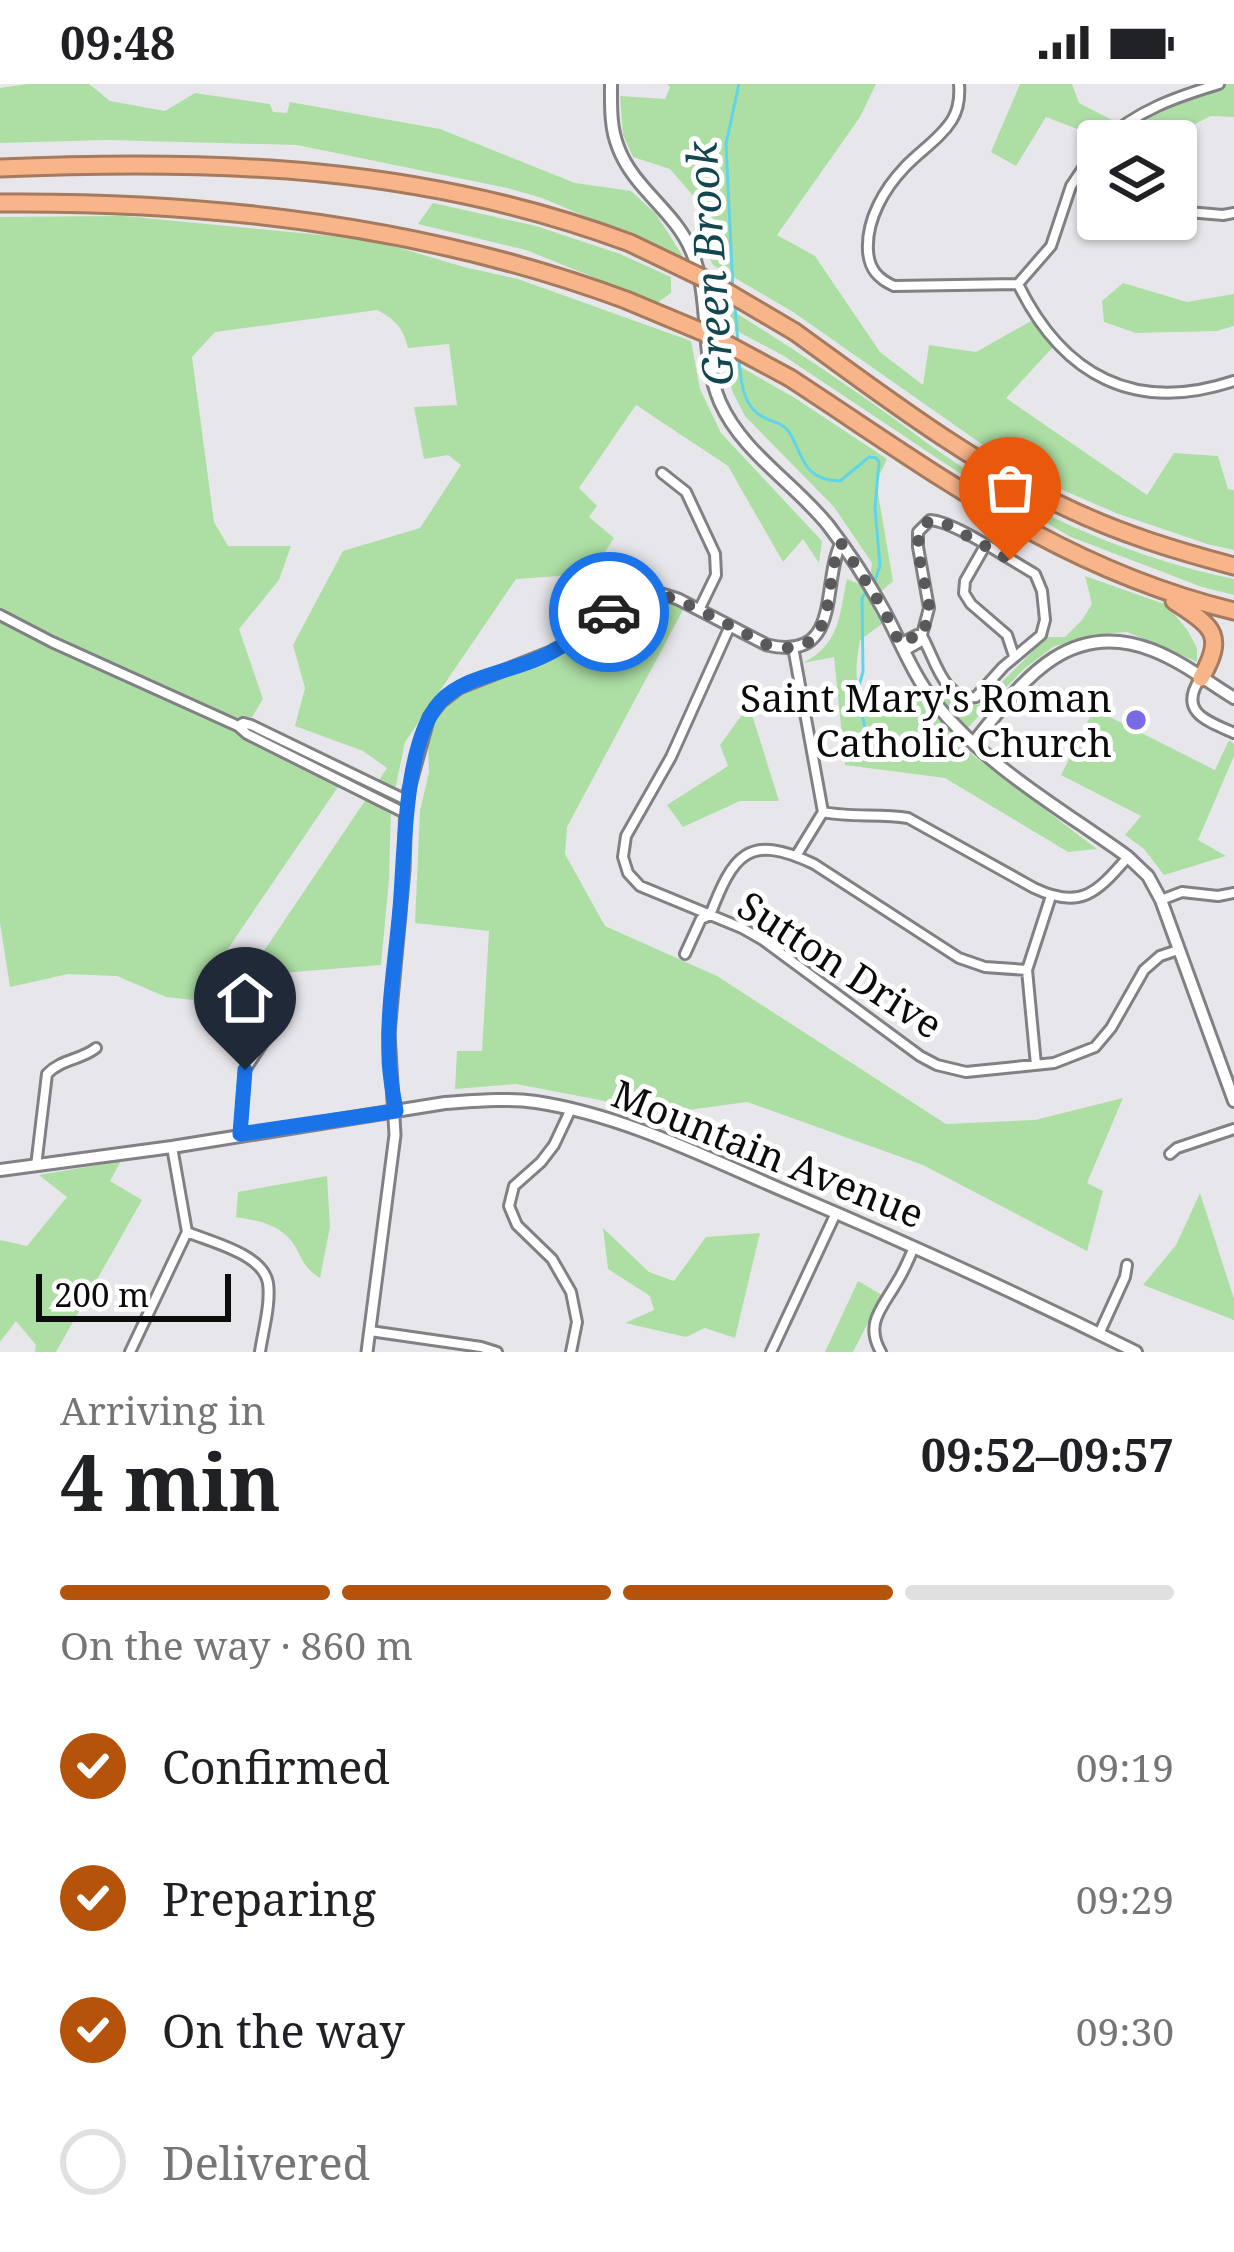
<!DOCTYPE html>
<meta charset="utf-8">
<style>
:root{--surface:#fff;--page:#f6f6f6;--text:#202124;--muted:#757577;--line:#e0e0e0;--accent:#b45309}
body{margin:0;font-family:"Noto Serif",serif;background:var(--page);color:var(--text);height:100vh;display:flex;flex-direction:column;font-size:45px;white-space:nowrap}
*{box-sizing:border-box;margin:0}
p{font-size:39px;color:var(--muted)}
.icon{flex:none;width:66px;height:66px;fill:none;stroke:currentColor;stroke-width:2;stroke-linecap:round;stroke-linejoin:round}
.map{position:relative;height:1268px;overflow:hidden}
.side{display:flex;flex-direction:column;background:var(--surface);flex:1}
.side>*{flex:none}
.controls{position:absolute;left:1077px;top:36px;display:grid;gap:24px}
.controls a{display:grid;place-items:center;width:120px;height:120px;border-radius:12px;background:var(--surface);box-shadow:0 3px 9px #0004;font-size:60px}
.scale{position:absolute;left:36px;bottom:30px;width:195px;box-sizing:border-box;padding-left:12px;border:6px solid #0c0c0d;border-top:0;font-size:33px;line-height:42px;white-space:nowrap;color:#0c0c0d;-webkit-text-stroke:9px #fff;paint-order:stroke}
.pin{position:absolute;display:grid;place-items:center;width:102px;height:102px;color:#fff;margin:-123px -51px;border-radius:50% 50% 50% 0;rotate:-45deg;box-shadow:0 0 12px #0007}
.pin .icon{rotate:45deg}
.courier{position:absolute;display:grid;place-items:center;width:120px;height:120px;margin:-60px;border:9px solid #1a73e8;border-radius:50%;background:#fff;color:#222;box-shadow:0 3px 15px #0007}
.summary em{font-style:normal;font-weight:700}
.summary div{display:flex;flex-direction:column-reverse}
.summary{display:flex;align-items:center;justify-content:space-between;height:204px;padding:0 60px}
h1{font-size:78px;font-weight:700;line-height:90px}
.bar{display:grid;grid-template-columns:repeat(4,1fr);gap:18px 12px;align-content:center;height:144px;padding:0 60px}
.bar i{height:15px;border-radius:9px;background:var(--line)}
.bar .on{background:var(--accent)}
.bar p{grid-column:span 4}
ol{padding:0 60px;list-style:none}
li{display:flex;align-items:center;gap:36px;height:132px}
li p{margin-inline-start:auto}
li .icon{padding:12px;border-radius:50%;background:var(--accent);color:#fff;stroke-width:4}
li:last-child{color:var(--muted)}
li i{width:66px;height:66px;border:6px solid var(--line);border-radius:50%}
.status{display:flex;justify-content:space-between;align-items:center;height:84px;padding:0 60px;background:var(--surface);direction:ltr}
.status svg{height:33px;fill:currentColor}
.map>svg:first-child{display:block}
</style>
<div class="status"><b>09:48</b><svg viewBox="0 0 49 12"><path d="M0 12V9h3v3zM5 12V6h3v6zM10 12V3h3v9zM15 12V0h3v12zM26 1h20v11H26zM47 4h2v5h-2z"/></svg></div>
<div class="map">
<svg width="1234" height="1268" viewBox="0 0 1234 1268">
<rect width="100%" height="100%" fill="#e7e7eb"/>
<path fill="#addfa5" d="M27 0H89L110 17 165 27 195 9 270 20 273 28 287 29 290 18 440 45 575 99 631 107 656 130 684 174 542 114 507 104 297 61 106 56 0 59V4Z
M667 0H876L860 33 777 151 815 172 880 268 923 301 929 261 976 268 1031 237 1053 263 1006 314 1147 411 1174 369 1218 372 1228 405 1234 406V466L1207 460 1116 429 1065 407 986 363 793 228 713 181 699 152 720 143 670 85 633 73 623 51 620 12 665 15 670 3Z
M1020 0H1072L1079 19 1116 38 1218 0H1234V33L1211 32 1161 57H1098V75L1085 48 1046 33 1016 82 991 68Z
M433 119 536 142 620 170 671 193V209L657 219 526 166 418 140Z
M124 132 373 156 464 183 518 195 691 257 700 305 721 349 822 457 819 479 803 455 783 478 728 382 636 321 579 404 597 422 589 433 614 454 596 482 559 492 516 495 405 658 391 725 389 795 381 881 281 889 229 919 387 684 363 667 295 642 305 604 293 561 343 467 420 444 461 381 448 371 424 375 414 323 457 321 449 260 408 264C403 244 396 236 377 226L215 248 192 273 214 438 228 462H291L279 496 239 545 263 615 252 633 210 634 340 700 193 916 166 913 117 892 68 890 10 903 0 839V133Z
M1123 199 1187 218 1234 210V242L1217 247 1136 249 1104 238 1102 217Z
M718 218C771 250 822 284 872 319 905 342 936 367 970 388 1051 438 1141 476 1234 495V511L1202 503 1071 453 958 388 784 272 720 238Z
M723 273 795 314 887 375 876 398 893 497 870 517 882 540 860 556C854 596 851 608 891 626L932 612 979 621 1047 553H1065L1082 536 1092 520 1085 492 1167 521 1188 547 1197 564V578L1127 548 1091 551 1053 563 1024 585 957 655 973 671 1097 765 1068 768 945 694 845 681 834 573 803 579C840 560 839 532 847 495L859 500 870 494 872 479 834 423 745 332 733 309Z
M650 516 684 524 567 743 565 770 605 842 717 892 946 1040 1035 1036 1123 1014 1087 1099 1103 1107 1087 1167 923 1081 747 1018 681 1027 672 1045 605 1017 516 1000 455 1005 457 967H482L489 847 415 839 420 727 429 688 428 659 438 631 460 611 552 575 614 530Z
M749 621 779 717H740L683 743 667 721 728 682 720 661Z
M1094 625 1215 686 1229 656 1234 660V672L1198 756 1226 772 1164 791 1144 765 1125 751 1141 732 1061 691Z
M121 1077 110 1097 142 1116 56 1268H35L36 1261 16 1237 0 1258V1156L27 1162 67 1113 39 1091Z
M327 1092 330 1143 320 1194C306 1185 303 1178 296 1164 283 1141 260 1137 236 1133L238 1108Z
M1200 1109 1234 1215V1236L1143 1201 1176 1161Z
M603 1144 649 1188 674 1197 706 1153 760 1149 735 1254 705 1244 686 1253 625 1239 654 1226 650 1212 608 1185Z
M858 1197 882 1211 853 1268H825Z"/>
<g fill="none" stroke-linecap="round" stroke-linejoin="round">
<path stroke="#62d4e7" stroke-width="3" d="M733 206 726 60 739 0
M735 222 738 260
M739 276C741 297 742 324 765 334 774 339 782 338 789 348 804 372 802 396 840 397L869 373 876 374 879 378 875 424 880 482 875 496 862 514 863 588 857 608 868 657 874 663"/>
<defs>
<path id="minor" d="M959 0C960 13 959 25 952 36 940 55 920 67 905 83 884 105 866 136 868 167 869 185 878 195 894 202L1018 200 1051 162 1071 102 1098 62
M1104 57C1138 26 1176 13 1219 0
M1176 127 1223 131 1234 129
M1018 200C1063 292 1135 330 1234 297
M662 389 686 408 715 470 716 491 699 526
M985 462 965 497 964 509 971 520 1007 551 1014 572
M0 531 52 558 238 642
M730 542 671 673 626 752 623 773 628 789 640 802 742 844 763 856 920 972 937 981 966 988 1054 979 1095 963 1111 944 1144 886 1160 872 1178 866
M900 560 917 551 922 552
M793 563 823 728C852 734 880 729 908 734L1034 804C1082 827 1098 807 1128 773
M904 567 920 558 929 524 918 463V448L930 436C956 438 1010 476 1035 490L1042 507 1045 536 1041 551 1003 583 976 613C943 616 936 577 922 552
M1200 595C1178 628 1207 637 1234 649
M405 729 247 650 238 642 243 639 251 641 406 716
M796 772 823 728
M1161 816 1182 808 1218 812 1234 809
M685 870 701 835 710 831C733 772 747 748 814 780L959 874 985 883 1027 886
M1036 981 1027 886 1051 812
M240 1050 245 986 266 954
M1170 1070 1177 1064 1234 1045
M36 1082 47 990C61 975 81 976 96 964
M187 1148C211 1158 263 1170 268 1199 271 1220 263 1247 260 1268
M370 1247 481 1263 497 1268
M1099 1250 1125 1193 1127 1181
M130 1268 187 1148 172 1063
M571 1268 577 1238 571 1208 552 1175 517 1141 509 1122 514 1102 541 1078 554 1061 571 1025
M771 1268 836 1129
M881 1268C864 1239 883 1223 897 1198 904 1187 909 1175 914 1163"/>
<path id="tertiary" d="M367 1268 395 1051 389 949 404 786 406 716 429 633 441 618 459 604 548 569 578 553 616 522 637 512 662 510 678 515 767 561C843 579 821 499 841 459"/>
<path id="secondary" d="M611 0C611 21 610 43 618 63 633 104 674 126 691 166 712 214 699 269 720 318 742 368 794 399 828 441 848 467 867 496 883 525 900 556 913 592 936 620 987 683 1063 726 1128 773L1148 792 1161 816 1234 1017
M974 658C1020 601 1066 533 1152 566 1181 577 1208 598 1234 614
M0 1086 172 1063 445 1019C475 1017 506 1014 536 1018 627 1032 711 1076 794 1111 910 1160 1023 1212 1136 1268"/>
<path id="motorway" d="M0 84C219 75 421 81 630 159
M0 119C212 117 427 142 626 216
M795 248C882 311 969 378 1067 424 1121 450 1177 467 1234 482
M790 294C937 390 1060 485 1234 527
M1174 517C1211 542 1227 549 1201 594"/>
</defs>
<use href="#minor" stroke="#818084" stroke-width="14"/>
<use href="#tertiary" stroke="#818084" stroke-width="15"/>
<use href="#secondary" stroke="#818084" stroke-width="16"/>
<use href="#motorway" stroke="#a57a5e" stroke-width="21"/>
<use href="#minor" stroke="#fff" stroke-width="8"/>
<use href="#tertiary" stroke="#fff" stroke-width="9"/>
<use href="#secondary" stroke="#fff" stroke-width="10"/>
<use href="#motorway" stroke="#f7b589" stroke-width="15"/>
<defs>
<path id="motorway-bridge" d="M630 159 707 196 795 248
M626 216 712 252 790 294"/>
</defs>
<use href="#motorway-bridge" stroke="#a57a5e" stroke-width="21" stroke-linecap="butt"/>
<use href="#motorway-bridge" stroke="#f7b589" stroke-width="15"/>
</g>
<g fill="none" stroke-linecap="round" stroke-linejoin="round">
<path stroke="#59595b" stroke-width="12" stroke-dasharray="0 21.6" d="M609 528C645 499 670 511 707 530 727 540 747 550 767 561 843 580 821 498 841 459L883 524 900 560 917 551 922 552C925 543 929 533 929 523 928 500 900 434 939 436L1010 476"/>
<path stroke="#1a73e8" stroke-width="15" d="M245 986 240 1050 396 1027C393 1009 389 990 389 972 387 923 396 873 400 824 405 771 403 659 440 618 462 594 502 589 532 577 561 566 585 547 609 528"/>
</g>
<circle fill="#796ae5" stroke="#fff" stroke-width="4.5" cx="1136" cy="636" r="12"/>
<g text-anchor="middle" stroke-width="10" stroke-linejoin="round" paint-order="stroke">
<g font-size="39" fill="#0c0c0d" stroke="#fff" text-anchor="end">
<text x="1112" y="628">Saint Mary's Roman<tspan x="1112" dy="45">Catholic Church</tspan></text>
</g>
<g font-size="39" fill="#0c0c0d" stroke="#fff">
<text transform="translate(840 881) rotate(33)" y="14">Sutton Drive</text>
<text transform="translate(768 1070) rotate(22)" y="14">Mountain Avenue</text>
</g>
<g font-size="42" font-style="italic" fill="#13474f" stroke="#fff">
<text transform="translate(710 180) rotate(-94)" y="15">Green Brook</text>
</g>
</g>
</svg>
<div class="controls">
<a><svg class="icon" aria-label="layers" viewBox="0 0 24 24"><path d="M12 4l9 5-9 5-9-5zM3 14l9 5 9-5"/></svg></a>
</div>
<div class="scale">200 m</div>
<div class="pin" style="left:1010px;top:476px;background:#ea580c"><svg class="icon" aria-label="bag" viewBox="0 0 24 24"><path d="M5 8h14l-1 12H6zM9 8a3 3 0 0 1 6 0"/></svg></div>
<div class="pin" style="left:245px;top:986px;background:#1f2937"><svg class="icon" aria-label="home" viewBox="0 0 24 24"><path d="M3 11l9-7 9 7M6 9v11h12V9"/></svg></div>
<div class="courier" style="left:609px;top:528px"><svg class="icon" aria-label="car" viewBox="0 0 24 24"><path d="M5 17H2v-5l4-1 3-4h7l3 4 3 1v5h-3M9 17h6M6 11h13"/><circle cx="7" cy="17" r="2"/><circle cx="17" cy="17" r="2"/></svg></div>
</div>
<section class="side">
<div class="summary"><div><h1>4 min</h1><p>Arriving in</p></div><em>09:52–09:57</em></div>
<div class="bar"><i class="on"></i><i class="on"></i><i class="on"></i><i></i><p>On the way · 860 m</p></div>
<ol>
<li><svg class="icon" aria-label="check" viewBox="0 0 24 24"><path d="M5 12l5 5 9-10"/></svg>Confirmed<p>09:19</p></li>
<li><svg class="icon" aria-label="check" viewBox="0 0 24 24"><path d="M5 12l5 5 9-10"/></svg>Preparing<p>09:29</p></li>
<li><svg class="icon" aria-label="check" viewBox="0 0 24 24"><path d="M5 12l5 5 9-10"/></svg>On the way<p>09:30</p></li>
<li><i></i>Delivered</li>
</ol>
</section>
